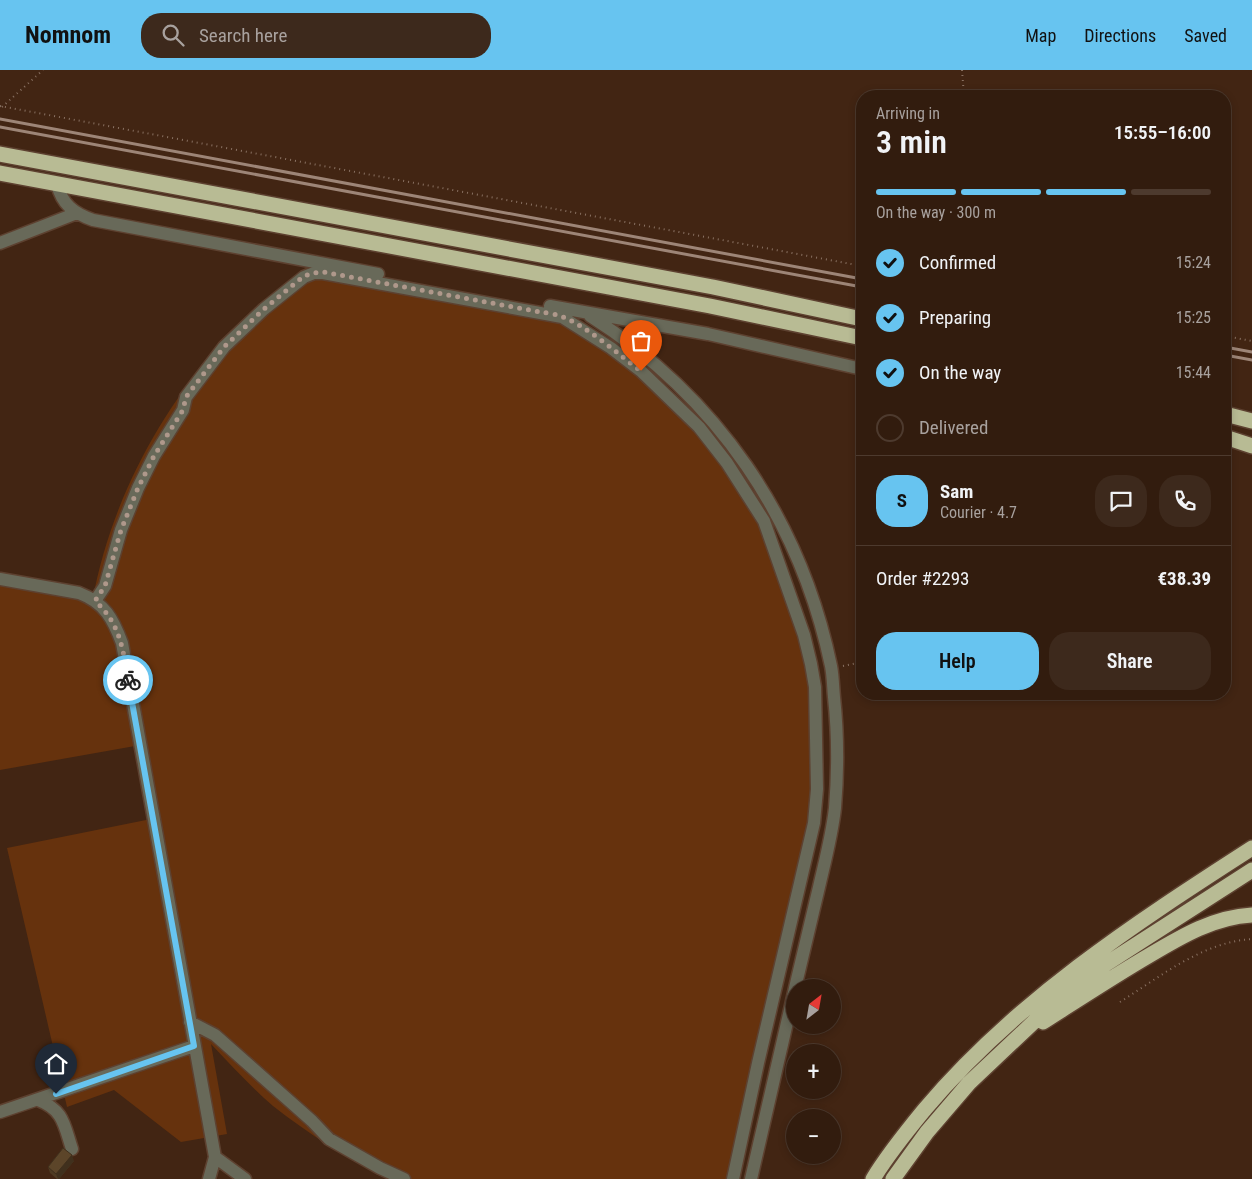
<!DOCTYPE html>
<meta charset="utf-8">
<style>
:root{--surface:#321c0e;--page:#3d291c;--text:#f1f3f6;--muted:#a8a19e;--line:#4d3a2e;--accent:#67c4f0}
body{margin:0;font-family:"Roboto Condensed",sans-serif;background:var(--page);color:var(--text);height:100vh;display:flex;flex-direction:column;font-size:19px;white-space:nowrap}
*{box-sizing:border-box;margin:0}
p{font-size:16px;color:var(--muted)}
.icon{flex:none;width:28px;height:28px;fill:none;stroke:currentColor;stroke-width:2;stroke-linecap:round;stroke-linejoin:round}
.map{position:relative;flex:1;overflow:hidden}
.sheet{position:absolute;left:856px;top:20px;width:375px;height:610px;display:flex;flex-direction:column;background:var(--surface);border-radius:20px;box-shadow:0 2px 8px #0003,0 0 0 1px var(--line)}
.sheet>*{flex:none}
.needle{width:32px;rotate:31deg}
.tools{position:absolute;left:786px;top:909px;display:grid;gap:10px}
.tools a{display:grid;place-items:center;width:55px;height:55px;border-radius:50%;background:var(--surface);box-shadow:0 2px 8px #0003,0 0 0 1px var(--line);font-size:25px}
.pin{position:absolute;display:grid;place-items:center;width:42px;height:42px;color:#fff;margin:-51px -21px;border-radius:50% 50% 50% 0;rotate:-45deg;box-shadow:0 0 5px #0007}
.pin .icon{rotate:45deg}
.courier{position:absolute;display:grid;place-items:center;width:50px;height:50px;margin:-25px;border:4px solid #67c4f0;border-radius:50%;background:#fff;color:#222;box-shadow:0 1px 6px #0007}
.head em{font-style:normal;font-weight:600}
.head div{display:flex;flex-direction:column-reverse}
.head{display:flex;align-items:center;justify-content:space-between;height:85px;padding:0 20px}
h1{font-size:32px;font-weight:600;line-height:38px}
.bar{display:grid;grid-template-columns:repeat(4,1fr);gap:8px 5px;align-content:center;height:60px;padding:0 20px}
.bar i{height:6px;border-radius:4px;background:var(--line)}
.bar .selected{background:var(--accent)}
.bar p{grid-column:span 4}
.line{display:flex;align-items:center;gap:12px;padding:0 20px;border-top:1px solid var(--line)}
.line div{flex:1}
.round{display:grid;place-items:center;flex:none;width:52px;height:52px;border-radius:20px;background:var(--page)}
ol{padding:0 20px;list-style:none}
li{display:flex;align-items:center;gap:15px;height:55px}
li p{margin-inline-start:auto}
li .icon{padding:5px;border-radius:50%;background:var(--accent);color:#111;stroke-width:4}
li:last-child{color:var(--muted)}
li i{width:28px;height:28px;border:2px solid var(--line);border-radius:50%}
.primary-button{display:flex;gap:10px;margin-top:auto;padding:10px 20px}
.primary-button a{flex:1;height:58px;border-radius:20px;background:var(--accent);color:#111;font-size:20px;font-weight:600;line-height:58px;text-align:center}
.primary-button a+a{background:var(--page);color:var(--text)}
header{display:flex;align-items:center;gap:30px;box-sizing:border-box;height:70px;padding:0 25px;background:var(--accent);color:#111}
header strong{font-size:24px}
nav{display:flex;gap:28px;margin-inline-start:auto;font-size:18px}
.search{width:350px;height:45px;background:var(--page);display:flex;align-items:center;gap:12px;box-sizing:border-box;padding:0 18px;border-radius:20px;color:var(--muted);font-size:19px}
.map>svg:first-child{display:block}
</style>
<header>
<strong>Nomnom</strong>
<div class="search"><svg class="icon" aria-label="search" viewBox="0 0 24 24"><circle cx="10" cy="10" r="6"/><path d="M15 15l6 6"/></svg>Search here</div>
<nav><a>Map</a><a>Directions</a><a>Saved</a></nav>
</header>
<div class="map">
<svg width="1252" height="1109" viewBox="0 0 1252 1109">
<rect width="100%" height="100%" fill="#422513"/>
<path fill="#66320d" d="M309 195 566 242 634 289 730 390 806 560 821 708 738 1109H390C349 1090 309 1064 273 1036 251 1017 231 995 211 974L227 1064 181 1072 114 1020 67 1037 7 778 156 748 135 676 0 700V512L77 526 92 533C109 439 152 355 213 282 241 249 276 222 309 195Z"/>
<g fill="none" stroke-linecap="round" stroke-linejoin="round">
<defs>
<path id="minor" d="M57 114C62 134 73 143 93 150L378 204
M0 173 77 143
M550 236 708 264 862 299
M590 246C717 327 800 448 831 596 833 606 833 617 834 627 838 664 838 701 835 738 832 765 825 791 819 817 811 850 803 884 795 918
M0 509 79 523C105 533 113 549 122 573L215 1087 245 1109
M95 531 105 516 121 460 138 418 154 386 183 340 186 327 224 277 264 239 304 207 314 203H323L562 247 611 278 641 301 699 357 727 393 764 451 804 565 811 594 815 617 817 719 814 753 758 993 733 1109
M190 952 215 965 312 1051 329 1069 380 1098 404 1109
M38 1030C64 1040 64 1055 72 1079
M0 1042 194 976
M209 1109 215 1087
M751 1109 795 918"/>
<path id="highway" d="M0 84 713 217 862 249
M0 103 710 236 862 268
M1225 344 1252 351
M1225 367 1252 376
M1043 952C1079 929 1114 906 1150 885 1182 866 1214 847 1252 845
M873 1109C888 1084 907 1061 925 1039 1016 931 1134 854 1252 778
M893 1109 927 1062 969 1013 1056 931 1106 894 1252 800"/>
</defs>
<use href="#minor" stroke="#5d4130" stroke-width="15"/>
<use href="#highway" stroke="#5d4130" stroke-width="18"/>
<path stroke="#897162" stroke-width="2" stroke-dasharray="1 4" stroke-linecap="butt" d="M962 0 964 26
M0 36 862 196
M2 37 43 0
M1225 266 1252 271
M843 596 862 592
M1120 932C1161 906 1203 872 1252 869"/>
<use href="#minor" stroke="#686959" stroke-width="12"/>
<use href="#highway" stroke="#b8bb94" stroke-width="15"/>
<path stroke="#9d8577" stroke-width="3" d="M0 49 862 209
M0 57 862 217
M1225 277 1252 282
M1225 285 1252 290"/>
</g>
<path fill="#4f3b23" d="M74 1091 59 1109H57L50 1103 48 1097Z"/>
<path fill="#40301d" d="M72 1085 74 1091 59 1109H58L56 1104Z"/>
<path fill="#5c4529" stroke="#40301d" d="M63 1078 72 1085 56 1104 48 1097Z"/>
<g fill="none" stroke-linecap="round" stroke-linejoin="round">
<path stroke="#af988b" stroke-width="5" stroke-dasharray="0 9" d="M128 610C123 579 120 553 95 531L105 516 121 460 138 418 154 386 183 340 186 327 224 277 264 239 304 206 314 203 323 202 540 242C547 243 556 244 563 247 588 257 619 285 641 301"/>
<path stroke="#67c4f0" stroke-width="6" d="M56 1024 194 976 128 610"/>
</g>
</svg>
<div class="tools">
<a><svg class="needle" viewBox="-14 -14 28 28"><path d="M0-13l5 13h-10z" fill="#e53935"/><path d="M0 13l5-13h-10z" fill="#a8a19e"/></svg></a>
<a>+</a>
<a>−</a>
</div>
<div class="pin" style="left:641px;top:301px;background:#ea580c"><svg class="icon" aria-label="bag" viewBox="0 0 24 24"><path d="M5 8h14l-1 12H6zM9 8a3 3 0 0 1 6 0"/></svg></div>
<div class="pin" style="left:56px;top:1024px;background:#1f2937"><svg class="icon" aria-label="home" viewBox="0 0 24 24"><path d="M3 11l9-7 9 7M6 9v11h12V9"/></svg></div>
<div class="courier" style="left:128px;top:610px"><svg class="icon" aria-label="bike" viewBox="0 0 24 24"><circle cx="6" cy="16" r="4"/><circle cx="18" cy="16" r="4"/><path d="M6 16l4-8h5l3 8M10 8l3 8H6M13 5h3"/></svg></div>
<section class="sheet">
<div class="head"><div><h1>3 min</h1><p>Arriving in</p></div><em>15:55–16:00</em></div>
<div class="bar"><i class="selected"></i><i class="selected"></i><i class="selected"></i><i></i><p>On the way · 300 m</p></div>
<ol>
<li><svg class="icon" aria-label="check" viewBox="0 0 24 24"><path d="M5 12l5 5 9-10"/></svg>Confirmed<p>15:24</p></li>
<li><svg class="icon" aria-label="check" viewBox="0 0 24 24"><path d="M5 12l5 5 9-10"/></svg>Preparing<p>15:25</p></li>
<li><svg class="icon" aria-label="check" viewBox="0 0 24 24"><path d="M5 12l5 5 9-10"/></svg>On the way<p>15:44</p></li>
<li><i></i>Delivered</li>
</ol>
<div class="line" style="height:90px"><b class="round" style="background:var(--accent);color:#111">S</b><div><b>Sam</b><p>Courier · 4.7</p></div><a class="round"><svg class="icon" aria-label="chat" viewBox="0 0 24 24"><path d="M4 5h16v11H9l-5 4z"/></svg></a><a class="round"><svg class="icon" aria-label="phone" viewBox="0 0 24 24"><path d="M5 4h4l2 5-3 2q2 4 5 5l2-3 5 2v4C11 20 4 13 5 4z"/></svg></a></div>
<div class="line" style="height:65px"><div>Order #2293</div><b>€38.39</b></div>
<div class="primary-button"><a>Help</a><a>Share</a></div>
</section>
</div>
